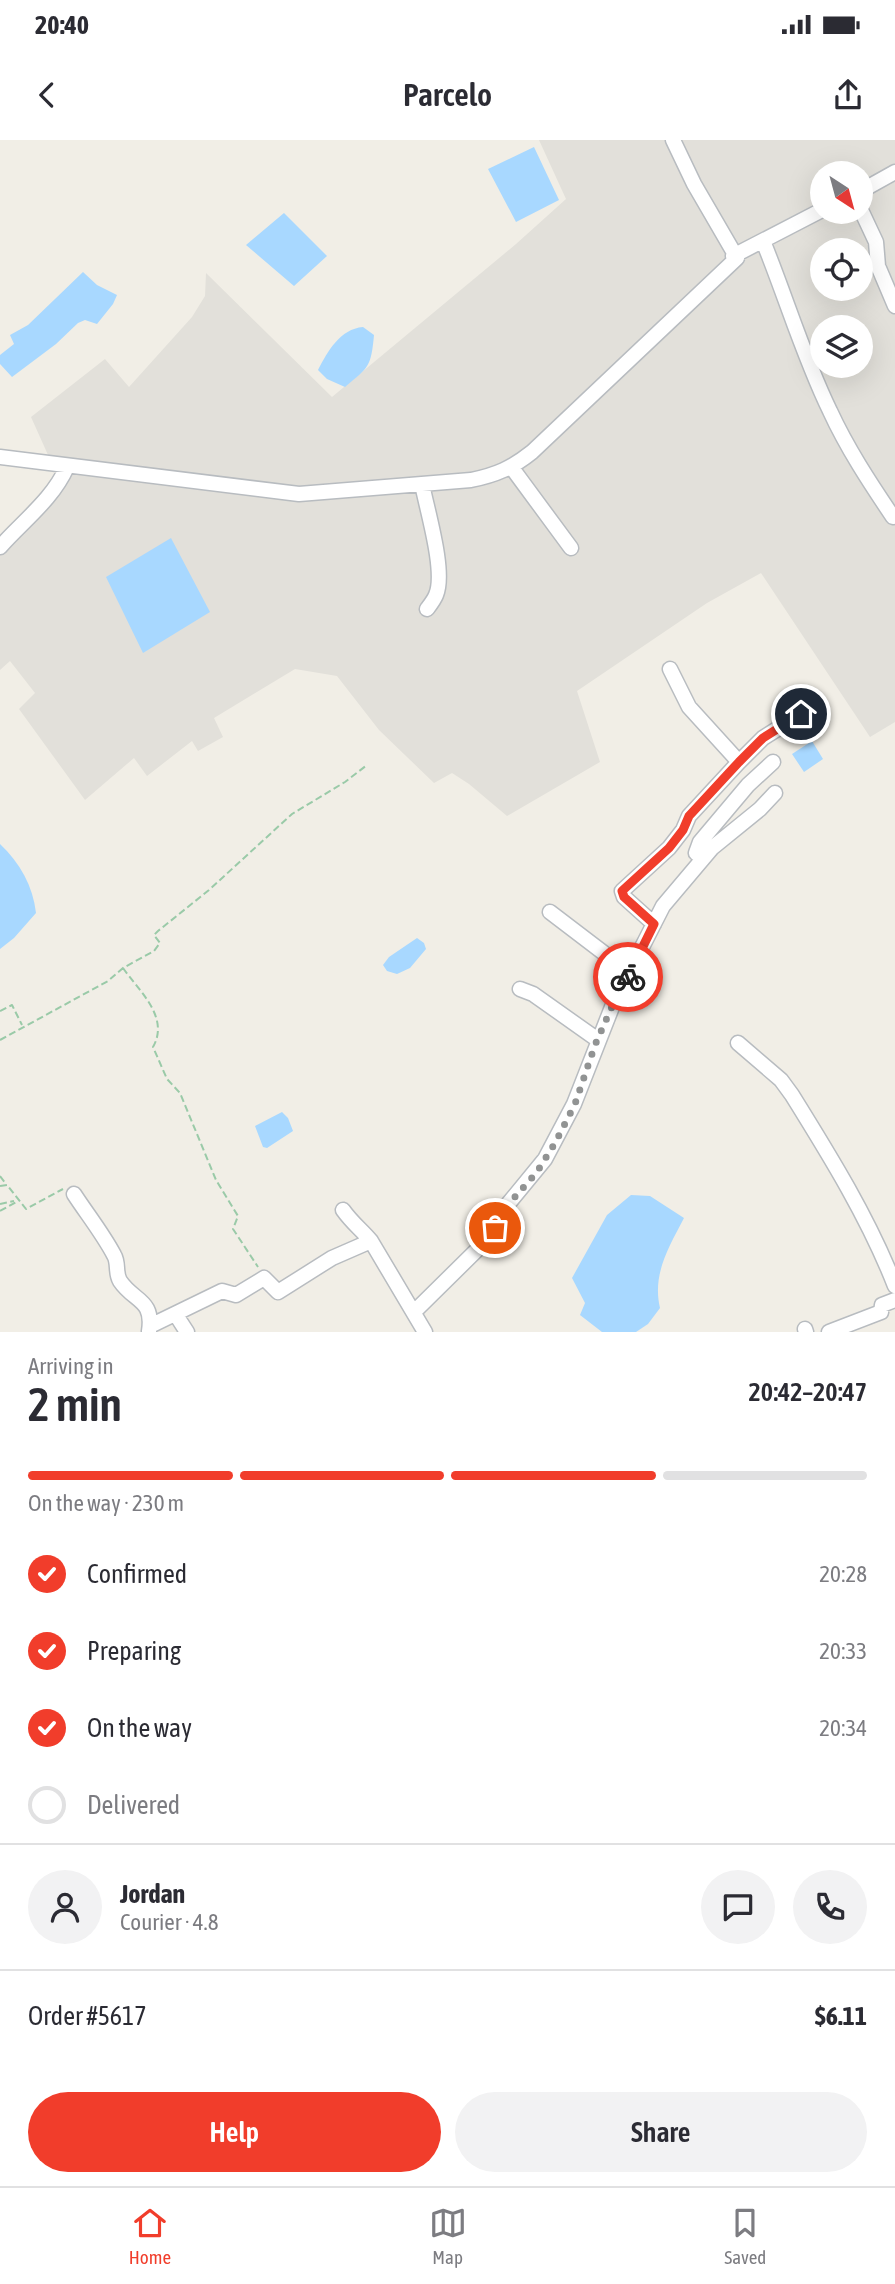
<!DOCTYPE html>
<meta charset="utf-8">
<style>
:root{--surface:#fff;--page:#f2f2f3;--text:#2b2b33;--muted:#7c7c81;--line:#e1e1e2;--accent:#f13d2b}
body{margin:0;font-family:"Asap Condensed",sans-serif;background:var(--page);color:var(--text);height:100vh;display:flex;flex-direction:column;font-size:26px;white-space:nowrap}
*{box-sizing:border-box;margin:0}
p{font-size:23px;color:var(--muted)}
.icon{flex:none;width:38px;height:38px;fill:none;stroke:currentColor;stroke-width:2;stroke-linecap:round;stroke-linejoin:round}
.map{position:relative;height:1192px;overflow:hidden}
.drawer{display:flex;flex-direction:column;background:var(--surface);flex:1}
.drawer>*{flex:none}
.needle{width:46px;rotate:144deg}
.tools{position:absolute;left:810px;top:21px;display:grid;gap:14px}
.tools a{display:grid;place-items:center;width:63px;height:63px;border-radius:50%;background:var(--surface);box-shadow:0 7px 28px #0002;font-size:35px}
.pin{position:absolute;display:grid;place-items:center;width:60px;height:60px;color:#fff;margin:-30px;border:4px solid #fff;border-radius:50%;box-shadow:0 2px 7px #0007}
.courier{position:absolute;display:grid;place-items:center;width:70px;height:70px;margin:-35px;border:5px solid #f13d2b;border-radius:50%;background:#fff;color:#222;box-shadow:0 2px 9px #0007}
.overview em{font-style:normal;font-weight:600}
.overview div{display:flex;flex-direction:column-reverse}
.overview{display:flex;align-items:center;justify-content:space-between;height:119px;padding:0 28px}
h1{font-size:46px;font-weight:600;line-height:52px}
.bar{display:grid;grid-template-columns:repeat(4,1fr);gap:10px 7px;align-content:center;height:84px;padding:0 28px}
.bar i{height:9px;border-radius:5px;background:var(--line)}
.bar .active{background:var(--accent)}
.bar p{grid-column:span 4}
.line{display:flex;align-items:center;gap:18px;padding:0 28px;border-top:2px solid var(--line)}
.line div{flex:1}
.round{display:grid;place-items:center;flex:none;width:74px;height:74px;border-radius:37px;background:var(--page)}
ol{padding:0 28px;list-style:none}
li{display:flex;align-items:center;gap:21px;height:77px}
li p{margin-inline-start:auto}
li .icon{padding:7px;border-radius:50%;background:var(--accent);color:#fff;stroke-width:4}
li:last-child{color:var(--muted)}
li i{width:38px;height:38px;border:4px solid var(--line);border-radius:50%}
.cta{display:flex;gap:14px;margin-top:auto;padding:14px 28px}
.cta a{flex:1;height:80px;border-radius:42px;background:var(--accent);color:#fff;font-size:28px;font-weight:600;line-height:80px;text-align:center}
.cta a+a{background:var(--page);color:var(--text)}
.status{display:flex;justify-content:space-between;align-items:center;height:49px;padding:0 35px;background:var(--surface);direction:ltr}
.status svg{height:19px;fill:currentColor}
header{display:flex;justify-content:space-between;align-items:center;height:91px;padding:0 28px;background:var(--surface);font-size:32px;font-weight:600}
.dock{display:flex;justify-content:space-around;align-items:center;height:98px;border-top:2px solid var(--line);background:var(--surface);font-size:19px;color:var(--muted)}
.dock a{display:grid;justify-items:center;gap:4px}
.dock .active{color:var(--accent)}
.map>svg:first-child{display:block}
</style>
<div class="status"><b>20:40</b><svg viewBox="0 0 49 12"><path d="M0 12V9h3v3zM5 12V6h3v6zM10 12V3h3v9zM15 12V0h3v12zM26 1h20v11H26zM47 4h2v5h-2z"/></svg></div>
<header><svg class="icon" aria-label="back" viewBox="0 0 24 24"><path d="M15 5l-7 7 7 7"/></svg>Parcelo<svg class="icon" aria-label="share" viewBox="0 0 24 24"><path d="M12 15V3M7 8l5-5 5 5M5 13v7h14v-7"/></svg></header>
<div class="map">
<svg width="895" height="1192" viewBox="0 0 895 1192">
<rect width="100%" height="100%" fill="#f1eee6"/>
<path fill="#e2e0da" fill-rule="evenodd" d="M539 0H895V582L870 597 761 433 707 463 577 551 600 622 507 676 469 644 452 633 434 643 379 590 337 536 295 529 214 578 223 597 198 611 192 601 147 636 134 618 85 660 19 569 35 553 10 521 0 530V413L57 335 31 277 105 219 129 247 192 177 205 156 206 133 332 257 516 104 566 59ZM822 33H861V72H822ZM822 110H861V149H822ZM822 187H861V226H822Z"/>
<path fill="#a8d8ff" d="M534 7 559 60 516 82 488 29Z
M284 73 327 116 294 146 246 105Z
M83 132 97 145 117 155 113 164 97 184 85 180 78 183 56 204 12 237 0 224V215L14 204 10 195 28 185Z
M363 187 374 195C371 227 369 227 345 247L327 239 318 230C328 211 340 189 363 187Z
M171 398 210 472 143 513 106 437Z
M812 601 823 619 804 632 792 614Z
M0 704C20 723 33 746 36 773L14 798 0 809Z
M417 798 424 803 426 809 410 828 397 834 387 831 383 825 389 817Z
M282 972 288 978 293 991 267 1008 263 1007 255 986Z
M631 1055 650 1056 684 1078C669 1107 652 1134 660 1168L648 1184 636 1192H602L580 1175 585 1163 572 1138 607 1075Z"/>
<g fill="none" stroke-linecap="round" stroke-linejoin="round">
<defs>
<path id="minor" d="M673 0 694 44 737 118
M861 51 895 32
M861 70 876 102 878 126 895 166
M763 101C786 157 803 216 830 271 847 308 870 343 893 377
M0 317 299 354 471 340C496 335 512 328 532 312L737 118 733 116 822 70
M512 328 571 408
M422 344C427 370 446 432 436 455 434 460 430 465 427 469
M0 407C24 380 52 360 67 327
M670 529 689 567 739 622
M702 718 696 713 700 702 748 645 773 622
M550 772 630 833
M654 784 624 757 622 751 669 708 683 690 689 676 739 622 763 598 801 574
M520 849 533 854 598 900
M738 903 781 940 792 955C830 1016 869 1079 895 1146
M74 1054C87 1074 103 1094 114 1115 119 1123 115 1133 120 1141 134 1162 154 1159 149 1191
M343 1070C353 1084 361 1089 371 1101L425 1192
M414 1172 489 1098 499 1075 545 1019 574 964 614 862 663 766 712 708 760 669 775 653
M176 1175 187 1192
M150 1186 222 1151 236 1155 264 1138 278 1152 332 1118 371 1101
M805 1189 806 1192
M829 1192 881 1172 882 1165 895 1160"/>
</defs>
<use href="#minor" stroke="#b8bcc0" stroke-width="17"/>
<path stroke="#9acaa8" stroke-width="2" stroke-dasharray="7 3.5" stroke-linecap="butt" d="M123 828C139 851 170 877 153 907L167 939 180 953 216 1040 238 1076 233 1089 258 1127
M0 871 12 865 22 885
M0 900 108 841 123 828 154 811 160 803 154 795 158 791 209 750 292 674 345 642 367 625
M0 1036 6 1044
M0 1046 7 1045 26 1069 63 1049
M0 1064 14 1061
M0 1071 18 1061"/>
<use href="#minor" stroke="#fff" stroke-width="14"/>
</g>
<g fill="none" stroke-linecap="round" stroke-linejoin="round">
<path stroke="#919393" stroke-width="7" stroke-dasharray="0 12.6" d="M495 1088 499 1075 537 1032 555 1003 575 964 595 905 614 862 628 837"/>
<path stroke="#f13d2b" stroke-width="9" d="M628 837 654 784 624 757 622 751 669 708 683 690 689 676 739 622 763 598 801 574"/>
</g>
</svg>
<div class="tools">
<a><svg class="needle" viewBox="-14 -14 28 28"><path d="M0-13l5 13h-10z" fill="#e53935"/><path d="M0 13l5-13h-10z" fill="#7c7c81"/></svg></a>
<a><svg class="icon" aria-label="locate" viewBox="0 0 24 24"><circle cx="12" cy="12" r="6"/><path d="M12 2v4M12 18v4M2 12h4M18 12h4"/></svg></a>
<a><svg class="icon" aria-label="layers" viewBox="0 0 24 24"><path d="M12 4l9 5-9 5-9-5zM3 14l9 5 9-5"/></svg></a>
</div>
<div class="pin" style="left:495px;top:1088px;background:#ea580c"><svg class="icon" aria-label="bag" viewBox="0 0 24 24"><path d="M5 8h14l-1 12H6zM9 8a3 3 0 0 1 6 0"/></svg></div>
<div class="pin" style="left:801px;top:574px;background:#1f2937"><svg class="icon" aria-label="home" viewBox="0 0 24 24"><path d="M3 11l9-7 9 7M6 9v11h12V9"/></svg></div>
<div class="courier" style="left:628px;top:837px"><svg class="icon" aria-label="bike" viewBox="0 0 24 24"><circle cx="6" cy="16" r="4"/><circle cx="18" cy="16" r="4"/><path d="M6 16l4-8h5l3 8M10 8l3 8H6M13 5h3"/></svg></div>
</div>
<section class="drawer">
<div class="overview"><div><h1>2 min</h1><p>Arriving in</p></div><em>20:42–20:47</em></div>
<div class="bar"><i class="active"></i><i class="active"></i><i class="active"></i><i></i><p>On the way · 230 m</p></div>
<ol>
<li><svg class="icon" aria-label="check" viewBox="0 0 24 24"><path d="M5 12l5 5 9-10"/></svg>Confirmed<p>20:28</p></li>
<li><svg class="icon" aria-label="check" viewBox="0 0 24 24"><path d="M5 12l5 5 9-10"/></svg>Preparing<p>20:33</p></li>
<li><svg class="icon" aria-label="check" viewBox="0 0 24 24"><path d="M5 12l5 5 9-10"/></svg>On the way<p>20:34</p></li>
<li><i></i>Delivered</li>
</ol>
<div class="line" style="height:126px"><a class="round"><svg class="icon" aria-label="person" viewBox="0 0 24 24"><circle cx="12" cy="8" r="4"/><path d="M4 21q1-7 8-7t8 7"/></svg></a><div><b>Jordan</b><p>Courier · 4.8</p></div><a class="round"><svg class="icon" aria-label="chat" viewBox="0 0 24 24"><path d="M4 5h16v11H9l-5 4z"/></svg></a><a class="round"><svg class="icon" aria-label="phone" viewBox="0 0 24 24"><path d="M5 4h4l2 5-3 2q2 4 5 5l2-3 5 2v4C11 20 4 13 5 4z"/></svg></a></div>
<div class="line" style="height:91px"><div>Order #5617</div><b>$6.11</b></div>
<div class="cta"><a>Help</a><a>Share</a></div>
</section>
<nav class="dock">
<a class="active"><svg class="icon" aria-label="home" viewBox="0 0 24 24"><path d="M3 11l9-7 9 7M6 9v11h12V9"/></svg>Home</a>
<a><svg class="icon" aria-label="map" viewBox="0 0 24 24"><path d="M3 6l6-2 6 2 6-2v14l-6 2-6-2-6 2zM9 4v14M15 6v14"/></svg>Map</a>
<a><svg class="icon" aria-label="saved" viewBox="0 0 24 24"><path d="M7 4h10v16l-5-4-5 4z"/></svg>Saved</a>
</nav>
